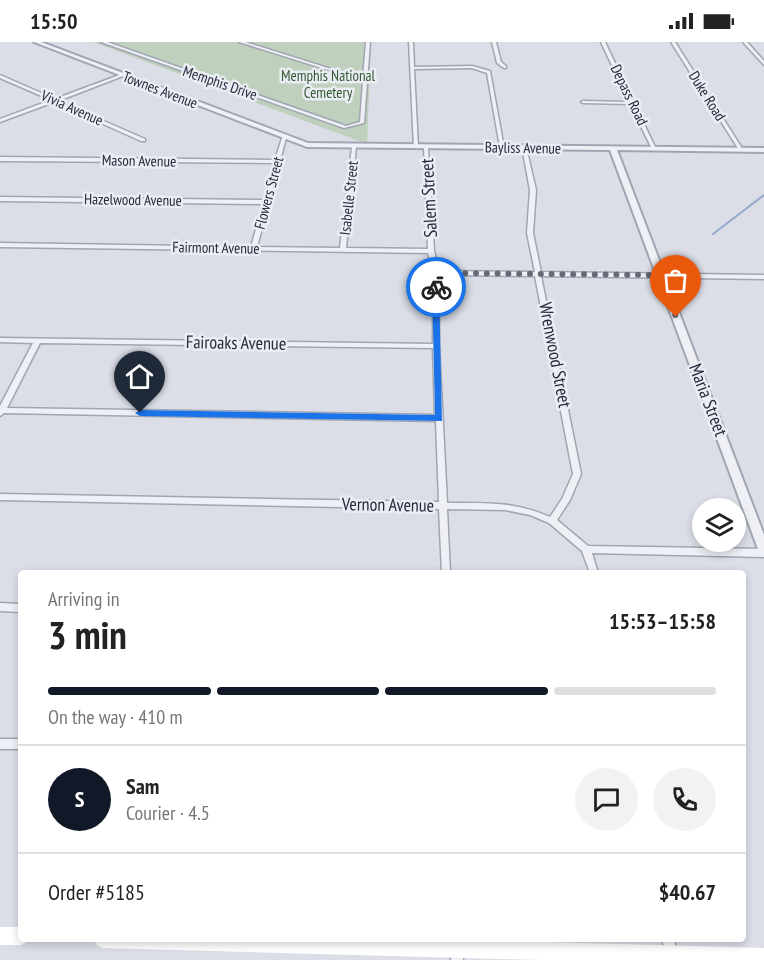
<!DOCTYPE html>
<meta charset="utf-8">
<style>
:root{--surface:#fff;--page:#f2f2f2;--text:#222;--muted:#767676;--line:#e0e0e0;--accent:#111827}
body{margin:0;font-family:"PT Sans Narrow",sans-serif;background:var(--page);color:var(--text);height:100vh;display:flex;flex-direction:column;font-size:22px;white-space:nowrap}
*{box-sizing:border-box;margin:0}
p{font-size:20px;color:var(--muted)}
.icon{flex:none;width:33px;height:33px;fill:none;stroke:currentColor;stroke-width:2;stroke-linecap:round;stroke-linejoin:round}
.map{position:relative;flex:1;overflow:hidden}
.sheet{position:absolute;left:18px;top:528px;width:728px;height:372px;display:flex;flex-direction:column;background:var(--surface);border-radius:6px;box-shadow:0 3px 9px #0003}
.sheet>*{flex:none}
.fabs{position:absolute;left:692px;top:456px;display:grid;gap:12px}
.fabs a{display:grid;place-items:center;width:54px;height:54px;border-radius:50%;background:var(--surface);box-shadow:0 3px 9px #0003;font-size:30px}
.pin{position:absolute;display:grid;place-items:center;width:51px;height:51px;color:#fff;margin:-62px -26px;border-radius:50% 50% 50% 0;rotate:-45deg;box-shadow:0 0 6px #0007}
.pin .icon{rotate:45deg}
.courier{position:absolute;display:grid;place-items:center;width:60px;height:60px;margin:-30px;border:4px solid #1a73e8;border-radius:50%;background:#fff;color:#222;box-shadow:0 2px 8px #0007}
.headline em{font-style:normal;font-weight:600}
.headline div{display:flex;flex-direction:column-reverse}
.headline{display:flex;align-items:center;justify-content:space-between;height:102px;padding:0 30px}
h1{font-size:39px;font-weight:600;line-height:45px}
.bar{display:grid;grid-template-columns:repeat(4,1fr);gap:9px 6px;align-content:center;height:72px;padding:0 30px}
.bar i{height:8px;border-radius:4px;background:var(--line)}
.bar .on{background:var(--accent)}
.bar p{grid-column:span 4}
.line{display:flex;align-items:center;gap:15px;padding:0 30px;border-top:2px solid var(--line)}
.line div{flex:1}
.round{display:grid;place-items:center;flex:none;width:63px;height:63px;border-radius:32px;background:var(--page)}
.status{display:flex;justify-content:space-between;align-items:center;height:42px;padding:0 30px;background:var(--surface);direction:ltr}
.status svg{height:16px;fill:currentColor}
.map>svg:first-child{display:block}
</style>
<div class="status"><b>15:50</b><svg viewBox="0 0 49 12"><path d="M0 12V9h3v3zM5 12V6h3v6zM10 12V3h3v9zM15 12V0h3v12zM26 1h20v11H26zM47 4h2v5h-2z"/></svg></div>
<div class="map">
<svg width="764" height="918" viewBox="0 0 764 918">
<rect width="100%" height="100%" fill="#dbdee7"/>
<path fill="#bfd1bc" d="M93 0H371L367 102Z"/>
<g fill="none" stroke-linecap="round" stroke-linejoin="round">
<path stroke="#93a7c9" stroke-width="2" d="M713 192 764 153"/>
<defs>
<path id="minor" d="M101 0H107L346 84 360 80 363 39 239 0H245L363 37 366 0H370L364 81 344 86Z
M409 0H413L414 25 472 24 490 29 504 106 500 105 487 31 472 26 414 27 418 105 414 106Z
M492 0H496L501 20 506 24V26H504L497 21Z
M601 0H605L656 107V108L652 107 630 62 583 61 581 60 583 59 629 60Z
M671 0H675L743 108V109L739 108Z
M743 0H747L764 19V23Z
M122 32 123 34 58 59 145 97V99H141L54 60 0 80V77L51 58 0 36V33L55 57Z
M284 95 286 96 257 205 340 206 352 105 354 104 356 105 346 206 428 207 424 105 426 104 428 105 434 209 439 229 535 230 527 191 530 148 522 105 524 104 526 105 536 148 533 191 541 230 764 233V237L541 234 581 432 570 458 557 478 588 504 764 507V515L592 511 598 531H590L582 509 549 481 530 473 505 468 447 467 450 531H442L439 467 0 458V452L439 460 436 379 4 371 0 374V364L33 301 0 300V296L433 302V231L428 211 0 205V201L251 205 263 162 0 159V155L264 158 275 121 0 119V115L275 118 282 96ZM439 233 535 234 573 432 562 457 550 475C514 459 485 461 447 461L439 304ZM40 301 433 306 435 373 7 366Z
M0 561 21 562V570L0 569Z
M0 697H21V707H0Z
M450 897H462L463 918H451Z
M662 897H674L677 913 675 917H667Z"/>
<path id="tertiary" d="M34 0H41L308 101 764 106V110L617 108 764 493V511L760 510 758 507 610 108 307 105Z"/>
</defs>
<use href="#minor" stroke="#a0a5b1" stroke-width="3"/>
<use href="#tertiary" stroke="#a0a5b1" stroke-width="4"/>
<use href="#minor" fill="#eef0f5" fill-rule="evenodd"/>
<use href="#tertiary" fill="#eef0f5" fill-rule="evenodd"/>
<path fill="#fff" fill-rule="evenodd" d="M0 885H21V897H29L27 900 21 903H0Z
M94 897H436L764 906V918H540L103 906 97 903Z"/>
</g>
<path fill="#1a73e8" d="M436 243 439 245 442 379 140 374 135 371 140 368 435 373 432 245Z"/>
<g fill="none" stroke-linecap="round" stroke-linejoin="round">
<path stroke="#646a78" stroke-width="6" stroke-dasharray="0 10.8" d="M436 245V231L660 233 676 275"/>
</g>
<g text-anchor="middle" stroke-width="5" stroke-linejoin="round" paint-order="stroke">
<g font-size="15" fill="#345a31" stroke="#eaedf4">
<text x="328" y="39">Memphis National<tspan x="328" dy="17">Cemetery</tspan></text>
</g>
<g font-size="15" fill="#242b3d" stroke="#eaedf4">
<text transform="translate(220 41) rotate(19)" y="5">Memphis Drive</text>
<text transform="translate(160 48) rotate(21)" y="5">Townes Avenue</text>
<text transform="translate(629 53) rotate(64)" y="5">Depass Road</text>
<text transform="translate(707 54) rotate(58)" y="5">Duke Road</text>
<text transform="translate(72 66) rotate(24)" y="5">Vivia Avenue</text>
<text transform="translate(523 106) rotate(1)" y="5">Bayliss Avenue</text>
<text transform="translate(139 119) rotate(1)" y="5">Mason Avenue</text>
<text transform="translate(269 151) rotate(-75)" y="5">Flowers Street</text>
<text transform="translate(349 156) rotate(-84)" y="5">Isabelle Street</text>
<text transform="translate(133 158) rotate(1)" y="5">Hazelwood Avenue</text>
<text transform="translate(216 206) rotate(1)" y="5">Fairmont Avenue</text>
</g>
<g font-size="18" fill="#242b3d" stroke="#eaedf4">
<text transform="translate(429 156) rotate(-93)" y="6">Salem Street</text>
<text transform="translate(236 301) rotate(1)" y="6">Fairoaks Avenue</text>
<text transform="translate(555 313) rotate(79)" y="6">Wrenwood Street</text>
<text transform="translate(708 358) rotate(69)" y="6">Maria Street</text>
<text transform="translate(388 463) rotate(1)" y="6">Vernon Avenue</text>
</g>
</g>
</svg>
<div class="fabs">
<a><svg class="icon" aria-label="layers" viewBox="0 0 24 24"><path d="M12 4l9 5-9 5-9-5zM3 14l9 5 9-5"/></svg></a>
</div>
<div class="pin" style="left:676px;top:275px;background:#ea580c"><svg class="icon" aria-label="bag" viewBox="0 0 24 24"><path d="M5 8h14l-1 12H6zM9 8a3 3 0 0 1 6 0"/></svg></div>
<div class="pin" style="left:140px;top:371px;background:#1f2937"><svg class="icon" aria-label="home" viewBox="0 0 24 24"><path d="M3 11l9-7 9 7M6 9v11h12V9"/></svg></div>
<div class="courier" style="left:436px;top:245px"><svg class="icon" aria-label="bike" viewBox="0 0 24 24"><circle cx="6" cy="16" r="4"/><circle cx="18" cy="16" r="4"/><path d="M6 16l4-8h5l3 8M10 8l3 8H6M13 5h3"/></svg></div>
<section class="sheet">
<div class="headline"><div><h1>3 min</h1><p>Arriving in</p></div><em>15:53–15:58</em></div>
<div class="bar"><i class="on"></i><i class="on"></i><i class="on"></i><i></i><p>On the way · 410 m</p></div>
<div class="line" style="height:108px"><b class="round" style="background:var(--accent);color:#fff">S</b><div><b>Sam</b><p>Courier · 4.5</p></div><a class="round"><svg class="icon" aria-label="chat" viewBox="0 0 24 24"><path d="M4 5h16v11H9l-5 4z"/></svg></a><a class="round"><svg class="icon" aria-label="phone" viewBox="0 0 24 24"><path d="M5 4h4l2 5-3 2q2 4 5 5l2-3 5 2v4C11 20 4 13 5 4z"/></svg></a></div>
<div class="line" style="height:78px"><div>Order #5185</div><b>$40.67</b></div>
</section>
</div>
